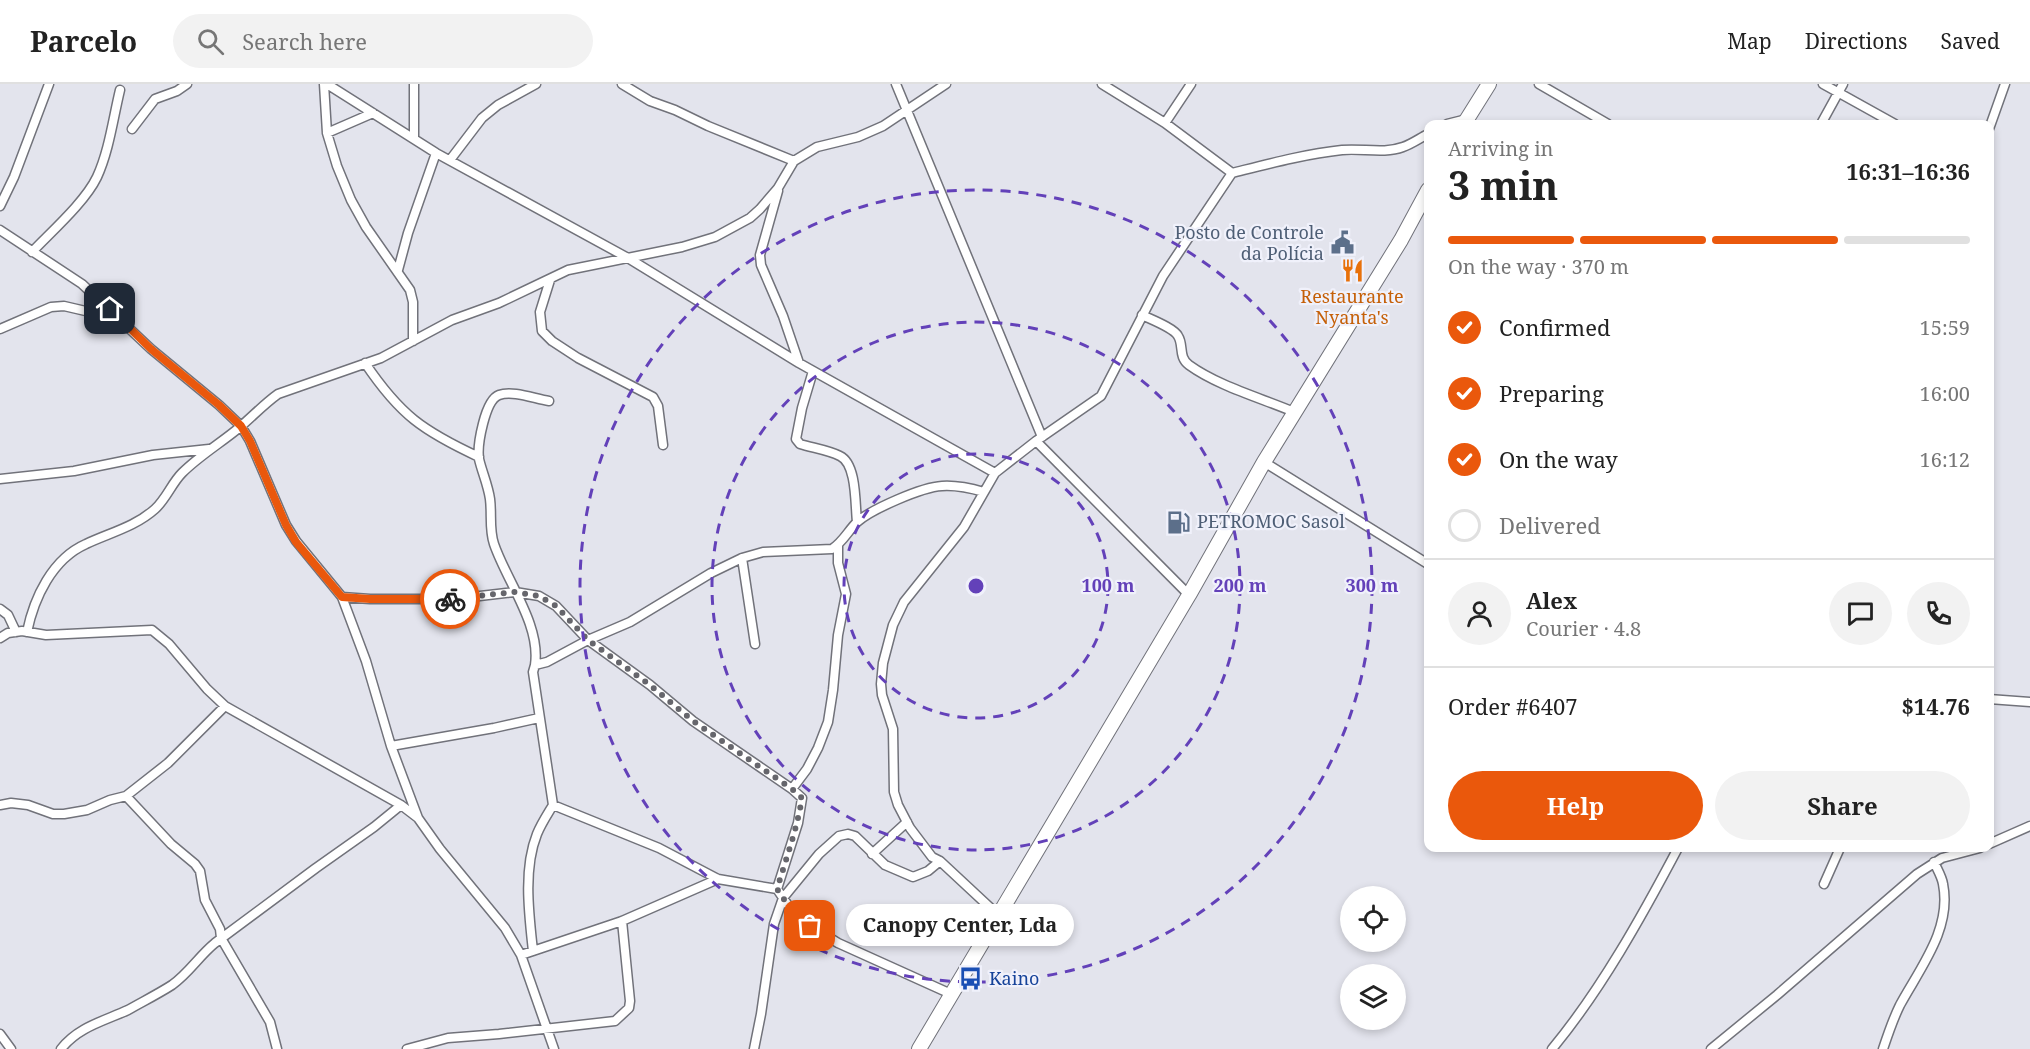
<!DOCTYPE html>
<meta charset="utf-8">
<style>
:root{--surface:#fff;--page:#f2f2f2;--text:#222;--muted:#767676;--line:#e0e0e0;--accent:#ea580c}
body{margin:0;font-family:"Noto Serif",serif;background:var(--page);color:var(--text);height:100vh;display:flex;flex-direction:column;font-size:22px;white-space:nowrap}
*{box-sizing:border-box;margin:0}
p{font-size:20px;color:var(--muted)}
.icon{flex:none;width:33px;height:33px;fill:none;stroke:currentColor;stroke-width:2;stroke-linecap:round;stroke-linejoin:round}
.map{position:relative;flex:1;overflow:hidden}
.drawer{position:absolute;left:1424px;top:36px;width:570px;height:732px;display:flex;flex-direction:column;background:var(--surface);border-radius:12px;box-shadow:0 3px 9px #0003}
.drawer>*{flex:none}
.buttons{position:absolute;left:1340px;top:802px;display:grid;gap:12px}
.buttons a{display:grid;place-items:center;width:66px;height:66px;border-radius:50%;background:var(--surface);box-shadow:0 3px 9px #0003;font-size:30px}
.pin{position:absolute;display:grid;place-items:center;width:51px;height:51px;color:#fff;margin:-26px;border-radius:12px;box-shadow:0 3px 9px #0006}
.courier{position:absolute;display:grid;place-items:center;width:60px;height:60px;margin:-30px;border:4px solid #ea580c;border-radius:50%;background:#fff;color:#222;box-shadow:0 2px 8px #0007}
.bubble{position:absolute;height:42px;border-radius:21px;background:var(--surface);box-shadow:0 3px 9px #0003;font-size:20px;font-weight:700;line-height:42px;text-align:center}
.headline em{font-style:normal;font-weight:700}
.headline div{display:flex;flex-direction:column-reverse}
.headline{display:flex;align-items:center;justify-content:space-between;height:102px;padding:0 24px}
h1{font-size:39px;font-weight:700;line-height:45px}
.bar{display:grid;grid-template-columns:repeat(4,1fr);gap:9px 6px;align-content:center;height:72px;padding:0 24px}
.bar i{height:8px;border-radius:4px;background:var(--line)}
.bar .on{background:var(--accent)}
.bar p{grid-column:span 4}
.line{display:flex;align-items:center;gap:15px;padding:0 24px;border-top:2px solid var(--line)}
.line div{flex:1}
.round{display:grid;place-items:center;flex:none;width:63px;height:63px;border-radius:32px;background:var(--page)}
ol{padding:0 24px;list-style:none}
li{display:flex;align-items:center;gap:18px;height:66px}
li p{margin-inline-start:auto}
li .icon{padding:6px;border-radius:50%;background:var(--accent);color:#fff;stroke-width:4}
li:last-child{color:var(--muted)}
li i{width:33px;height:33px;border:3px solid var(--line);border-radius:50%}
.button{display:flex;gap:12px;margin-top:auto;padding:12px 24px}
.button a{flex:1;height:69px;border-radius:36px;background:var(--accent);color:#fff;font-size:24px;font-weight:700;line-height:69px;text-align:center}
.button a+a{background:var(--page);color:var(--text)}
header{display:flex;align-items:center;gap:36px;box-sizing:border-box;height:84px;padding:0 30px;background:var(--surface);border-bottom:2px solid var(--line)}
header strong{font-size:28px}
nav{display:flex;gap:33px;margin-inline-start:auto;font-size:21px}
.search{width:420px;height:54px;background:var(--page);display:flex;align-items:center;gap:15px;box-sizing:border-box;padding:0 21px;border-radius:33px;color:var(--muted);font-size:22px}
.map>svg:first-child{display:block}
</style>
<header>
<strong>Parcelo</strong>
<div class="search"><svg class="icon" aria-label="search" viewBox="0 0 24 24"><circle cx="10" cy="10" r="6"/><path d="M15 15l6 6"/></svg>Search here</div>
<nav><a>Map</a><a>Directions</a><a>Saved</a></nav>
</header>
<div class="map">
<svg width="2030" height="965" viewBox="0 0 2030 965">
<rect width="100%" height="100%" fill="#e3e4ed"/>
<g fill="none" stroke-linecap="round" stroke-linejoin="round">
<defs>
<path id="street" d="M324 0 327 49 337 82 351 116 366 143 410 206 413 218V257
M327 0 436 69 628 174 799 279
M414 0V53
M622 0 650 17 675 26 708 42 794 77
M896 0 1042 353
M1102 0 1165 39 1232 89
M1539 0 1608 40
M1823 0 1895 40
M1165 39 1191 0
M1447 40 1467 35
M1821 40 1843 0
M132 45 155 15 177 7 187 0
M1989 45 2005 0
M327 49 373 29
M450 76 482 34 498 21 536 0
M778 107 760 171 761 181 783 232 799 279 995 389
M0 122 14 93 49 0
M0 146 82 200 151 265 219 321 241 342 250 357 286 441 296 457 342 513 366 577 391 662 418 734 440 765 505 844 521 871 554 965
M32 168C52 147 85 118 97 93 109 67 113 35 120 6
M398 186 408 149 436 69
M550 196 540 228 542 247 552 257 578 274 653 313 658 322 663 361
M1142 231C1150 235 1174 244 1178 252 1184 261 1178 273 1189 281 1218 302 1261 314 1294 328
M0 245 51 223 64 222 120 235
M365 279C400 331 423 347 479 373
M813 287 802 324 796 355 800 360C813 364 828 366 840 372 857 380 855 421 857 438
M1036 357 1189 511
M1264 378 1428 480
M0 395 74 387 153 371 209 365
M742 474 755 560
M342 513 370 515H454L515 508 539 512 556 522 588 556 650 601 693 637 792 705 802 714 798 739 777 805 796 833 838 859 951 910
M0 525 8 531 16 548
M27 548C34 514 52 475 86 460 109 449 135 443 155 425 166 415 172 399 182 389 200 371 221 359 240 343 253 332 264 320 278 310L381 274 452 236 499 219 568 186 682 163 715 153 750 134 760 125 778 104 794 77 817 63 858 53 883 42 946 0
M0 554 8 549 22 547 46 551 152 546 169 560 207 605 225 622 401 721 418 734
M535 581C541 541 507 498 494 460 489 446 492 430 490 415 488 401 482 388 479 375 477 361 485 316 499 311 513 306 535 315 549 317
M1989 615 2030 618
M391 662 494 644 539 634
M792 705 807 685 818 664 828 638 833 606 838 551 846 510 838 479V461
M126 712 171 760 195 780 200 787 205 816 220 845 221 854 270 938 277 965
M0 721 11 719 28 721 53 730H64L87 726 110 716 126 712 168 679 225 622
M553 721 659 764 718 795 777 805
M1989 760 2030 742
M872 770 907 738
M1824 800 1840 764
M998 831 940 777 932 773 910 744 898 721 894 708 893 645 882 611 881 600 883 579 893 541 904 518 964 443 995 389 1036 357 1101 312 1163 192 1232 89C1268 80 1305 70 1342 66 1362 64 1384 70 1403 63 1412 60 1420 54 1428 50
M533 867C529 830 523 785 537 750 541 740 547 731 553 721L533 588 535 581 547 578 588 556 630 538 711 489 742 474 763 468 832 465C843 458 848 447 857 438 872 425 922 403 942 402 956 401 970 404 984 408
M521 871 622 837 718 795
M0 950 11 965
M61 965C78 943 104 937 128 926 142 918 158 910 172 901 189 889 199 872 215 859L316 784 374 743 401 721
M407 965 448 954 499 950 615 937 629 924 630 917 622 837
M754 965 761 930 774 840 783 814 819 770 839 752 848 750 855 752 885 781 913 793 928 787 940 777
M1552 965C1601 906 1642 832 1678 764
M1711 965 1777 911 1917 790 1942 774 1980 764
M1883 965C1888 950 1893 935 1900 921 1920 884 1952 845 1943 800 1942 793 1937 785 1934 778"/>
<path id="primary" d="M1464 40 1489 0
M919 965 1189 511 1264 378 1401 156 1428 106"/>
</defs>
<use href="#street" stroke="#71727a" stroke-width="11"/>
<use href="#primary" stroke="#71727a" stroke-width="16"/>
<use href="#street" stroke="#fff" stroke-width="8"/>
<use href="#primary" stroke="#fff" stroke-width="14"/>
</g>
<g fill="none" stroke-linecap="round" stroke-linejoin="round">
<path stroke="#66666c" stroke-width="6" stroke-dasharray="0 10.8" d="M450 515 515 508 539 512 556 522 588 556 650 601 693 637 792 705 802 714C797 745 786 775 777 805L796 833 810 842"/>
<path stroke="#ea580c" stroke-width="8" d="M110 225 151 265 219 321 241 342 250 357 286 441 296 458 342 513 370 515H450"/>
</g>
<g fill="none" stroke="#6341b9" stroke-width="3" stroke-dasharray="10 8">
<circle cx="976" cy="502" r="132"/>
<circle cx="976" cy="502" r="264"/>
<circle cx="976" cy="502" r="396"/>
</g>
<defs>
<symbol id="civic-bare" viewBox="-9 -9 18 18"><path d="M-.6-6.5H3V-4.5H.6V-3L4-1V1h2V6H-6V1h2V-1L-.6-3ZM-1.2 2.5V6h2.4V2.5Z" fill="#5c6f8a" stroke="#f0f1fb" stroke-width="2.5" paint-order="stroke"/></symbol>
<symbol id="restaurant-bare" viewBox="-9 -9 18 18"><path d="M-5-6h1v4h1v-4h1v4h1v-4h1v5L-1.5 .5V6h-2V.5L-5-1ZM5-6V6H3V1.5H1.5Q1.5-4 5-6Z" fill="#e8710a" stroke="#f0f1fb" stroke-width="2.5" paint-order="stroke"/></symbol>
<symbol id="fuel-bare" viewBox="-9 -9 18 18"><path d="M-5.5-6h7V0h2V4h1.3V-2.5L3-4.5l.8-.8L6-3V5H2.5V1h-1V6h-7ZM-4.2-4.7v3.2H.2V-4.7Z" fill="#5c6f8a" stroke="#f0f1fb" stroke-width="2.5" paint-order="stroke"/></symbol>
<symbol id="bus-bare" viewBox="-9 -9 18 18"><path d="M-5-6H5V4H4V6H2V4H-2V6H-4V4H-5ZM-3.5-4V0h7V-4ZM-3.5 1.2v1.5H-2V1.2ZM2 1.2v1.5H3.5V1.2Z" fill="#1a4fb4" stroke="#f0f1fb" stroke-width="2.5" paint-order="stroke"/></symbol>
</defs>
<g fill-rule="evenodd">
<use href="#civic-bare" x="1326" y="142" width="33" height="33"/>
<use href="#restaurant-bare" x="1336" y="170" width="33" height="33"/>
<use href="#fuel-bare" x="1162" y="422" width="33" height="33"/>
<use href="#bus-bare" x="954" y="878" width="33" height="33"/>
</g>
<g text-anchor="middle" stroke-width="4.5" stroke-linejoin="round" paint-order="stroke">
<g font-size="18" fill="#4e5e75" stroke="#f0f1fb" text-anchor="end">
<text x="1324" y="155">Posto de Controle<tspan x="1324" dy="21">da Polícia</tspan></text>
<text x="1197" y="444" text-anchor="start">PETROMOC Sasol</text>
</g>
<g font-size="18" fill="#c56008" stroke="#f0f1fb">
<text x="1352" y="219">Restaurante<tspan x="1352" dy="21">Nyanta's</tspan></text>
</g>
<g font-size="18" fill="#164399" stroke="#f0f1fb" text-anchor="start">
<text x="989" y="901">Kaino</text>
</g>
</g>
<circle cx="976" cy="502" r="9" fill="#6341b9" stroke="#f0f1fb" stroke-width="3"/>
<g font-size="18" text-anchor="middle" font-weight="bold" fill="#6341b9" stroke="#f0f1fb" stroke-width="4.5" stroke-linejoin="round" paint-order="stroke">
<text x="1108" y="508">100 m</text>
<text x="1240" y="508">200 m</text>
<text x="1372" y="508">300 m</text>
</g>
</svg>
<div class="buttons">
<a><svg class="icon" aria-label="locate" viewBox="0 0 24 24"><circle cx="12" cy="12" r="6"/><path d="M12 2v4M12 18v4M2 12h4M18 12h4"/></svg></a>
<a><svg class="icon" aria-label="layers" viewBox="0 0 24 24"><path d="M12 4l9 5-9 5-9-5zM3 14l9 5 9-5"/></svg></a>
</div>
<div class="pin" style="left:810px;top:842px;background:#ea580c"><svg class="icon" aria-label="bag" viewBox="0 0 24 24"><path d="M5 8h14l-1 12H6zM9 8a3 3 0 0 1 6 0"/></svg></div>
<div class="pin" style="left:110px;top:225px;background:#1f2937"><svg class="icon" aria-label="home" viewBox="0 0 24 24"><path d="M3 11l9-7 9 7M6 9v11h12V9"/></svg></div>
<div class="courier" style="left:450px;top:515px"><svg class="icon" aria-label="bike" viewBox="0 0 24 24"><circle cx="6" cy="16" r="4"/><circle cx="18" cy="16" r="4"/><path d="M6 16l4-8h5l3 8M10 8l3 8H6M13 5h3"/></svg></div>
<div class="bubble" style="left:846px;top:820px;width:228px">Canopy Center, Lda</div>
<section class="drawer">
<div class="headline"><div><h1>3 min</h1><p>Arriving in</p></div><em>16:31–16:36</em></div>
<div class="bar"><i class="on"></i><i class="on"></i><i class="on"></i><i></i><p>On the way · 370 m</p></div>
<ol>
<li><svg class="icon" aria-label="check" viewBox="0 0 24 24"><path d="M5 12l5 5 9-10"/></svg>Confirmed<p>15:59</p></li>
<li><svg class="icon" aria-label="check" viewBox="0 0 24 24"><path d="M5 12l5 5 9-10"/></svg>Preparing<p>16:00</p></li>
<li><svg class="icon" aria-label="check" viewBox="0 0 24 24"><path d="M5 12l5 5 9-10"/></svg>On the way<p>16:12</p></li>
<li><i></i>Delivered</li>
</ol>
<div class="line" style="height:108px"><a class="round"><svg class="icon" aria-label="person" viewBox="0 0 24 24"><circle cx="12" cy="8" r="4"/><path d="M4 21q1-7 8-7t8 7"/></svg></a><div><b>Alex</b><p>Courier · 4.8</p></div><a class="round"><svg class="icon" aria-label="chat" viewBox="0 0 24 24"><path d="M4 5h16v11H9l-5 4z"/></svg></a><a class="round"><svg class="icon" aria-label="phone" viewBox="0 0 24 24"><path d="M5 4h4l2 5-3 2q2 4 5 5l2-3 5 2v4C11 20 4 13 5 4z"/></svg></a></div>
<div class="line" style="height:78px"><div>Order #6407</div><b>$14.76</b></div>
<div class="button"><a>Help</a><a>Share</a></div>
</section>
</div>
